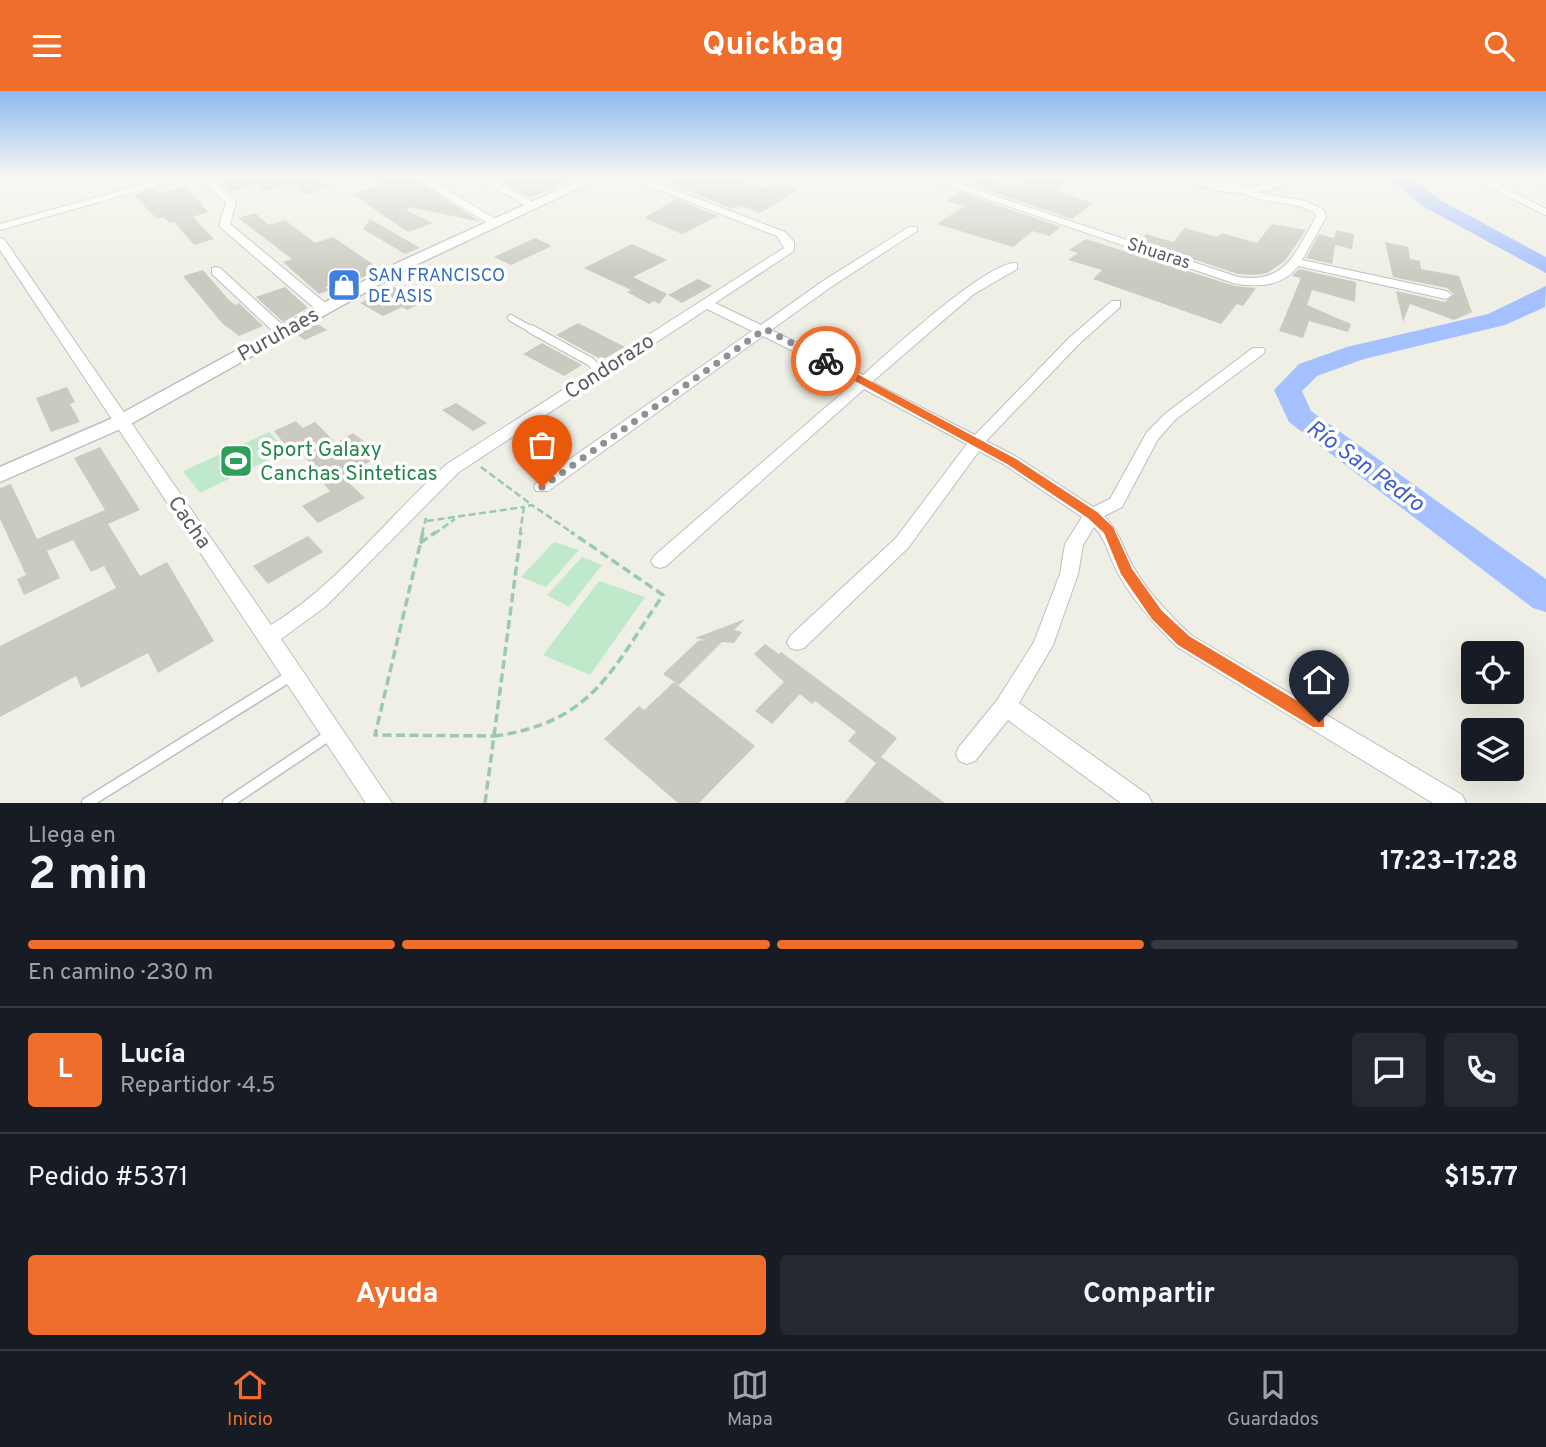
<!DOCTYPE html>
<html lang="es">
<meta charset="utf-8">
<style>
:root{--surface:#171b24;--page:#242831;--text:#f1f3f6;--muted:#9ea1a6;--line:#363941;--accent:#ef6e2b}
body{margin:0;font-family:Overpass,sans-serif;background:var(--page);color:var(--text);height:100vh;display:flex;flex-direction:column;font-size:26px;white-space:nowrap}
*{box-sizing:border-box;margin:0}
p{font-size:23px;color:var(--muted)}
.icon{flex:none;width:38px;height:38px;fill:none;stroke:currentColor;stroke-width:2;stroke-linecap:round;stroke-linejoin:round}
.map{position:relative;height:712px;overflow:hidden}
.side{display:flex;flex-direction:column;background:var(--surface);flex:1}
.side>*{flex:none}
.buttons{position:absolute;left:1461px;top:550px;display:grid;gap:14px}
.buttons a{display:grid;place-items:center;width:63px;height:63px;border-radius:7px;background:var(--surface);box-shadow:0 7px 28px #0002;font-size:35px}
.pin{position:absolute;display:grid;place-items:center;width:60px;height:60px;color:#fff;margin:-72px -30px;border-radius:50% 50% 50% 0;rotate:-45deg;box-shadow:0 0 7px #0007}
.pin .icon{rotate:45deg}
.courier{position:absolute;display:grid;place-items:center;width:70px;height:70px;margin:-35px;border:5px solid #ef6e2b;border-radius:50%;background:#fff;color:#222;box-shadow:0 2px 9px #0007}
.headline em{font-style:normal;font-weight:700}
.headline div{display:flex;flex-direction:column-reverse}
.headline{display:flex;align-items:center;justify-content:space-between;height:119px;padding:0 28px}
h1{font-size:46px;font-weight:700;line-height:52px}
.bar{display:grid;grid-template-columns:repeat(4,1fr);gap:10px 7px;align-content:center;height:84px;padding:0 28px}
.bar i{height:9px;border-radius:5px;background:var(--line)}
.bar .active{background:var(--accent)}
.bar p{grid-column:span 4}
.line{display:flex;align-items:center;gap:18px;padding:0 28px;border-top:2px solid var(--line)}
.line div{flex:1}
.round{display:grid;place-items:center;flex:none;width:74px;height:74px;border-radius:7px;background:var(--page)}
.cta{display:flex;gap:14px;margin-top:auto;padding:14px 28px}
.cta a{flex:1;height:80px;border-radius:7px;background:var(--accent);color:#fff;font-size:28px;font-weight:700;line-height:80px;text-align:center}
.cta a+a{background:var(--page);color:var(--text)}
header{display:flex;justify-content:space-between;align-items:center;height:91px;padding:0 28px;background:var(--accent);color:#fff;font-size:32px;font-weight:700}
.menu{display:flex;justify-content:space-around;align-items:center;height:98px;border-top:2px solid var(--line);background:var(--surface);font-size:19px;color:var(--muted)}
.menu a{display:grid;justify-items:center;gap:4px}
.menu .active{color:var(--accent)}
.map>svg:first-child{display:block}
</style>
<header><svg class="icon" aria-label="menu" viewBox="0 0 24 24"><path d="M4 6h16M4 12h16M4 18h16"/></svg>Quickbag<svg class="icon" aria-label="search" viewBox="0 0 24 24"><circle cx="10" cy="10" r="6"/><path d="M15 15l6 6"/></svg></header>
<div class="map">
<svg width="1546" height="712" viewBox="0 0 1546 712">
<rect width="100%" height="100%" fill="#efefe5"/>
<path fill="#c0e8cb" d="M269 341 287 360 200 402 183 380Z
M554 451 579 459 546 496 521 486Z
M582 466 602 474 569 516 547 504Z
M599 490 645 506 590 584 543 564Z"/>
<g fill="none" stroke-linecap="round" stroke-linejoin="round">
<path fill="#a5c0ff" fill-rule="evenodd" d="M1392 86H1411L1440 109 1546 166V182L1426 117 1393 92Z
M1546 195 1545 216 1505 234 1364 268 1317 285 1302 300 1311 320 1546 488V521L1533 517 1289 331 1274 299 1299 273 1347 256 1488 223Z"/>
</g>
<path fill="#cacac1" d="M216 86H298V89L314 86 330 96 307 103 290 92 265 100 256 93 230 101Z
M369 86H411L481 131 408 116 407 120 433 132 408 141 352 103 382 94Z
M494 86H579L529 107Z
M656 86H707L715 89 732 86 766 98 778 92 798 99 760 122 739 114 732 118Z
M983 86 1020 97 1021 86H1073L1056 100 1093 112 1072 128 971 94Z
M186 95 208 121 193 126 214 148 194 154 174 131 170 132 164 126 157 128 134 104 153 98 159 103Z
M959 101 1061 136 1049 145 1033 140 1013 156 937 133 965 115 947 110Z
M676 108 718 125 682 143 644 127Z
M255 122 269 134 285 129 315 152 333 146 380 178 359 188 353 185 325 196 330 199 319 203 283 171 292 168 238 127Z
M370 128 420 157 405 163 363 138Z
M1272 133 1306 139 1285 170 1267 182 1254 184 1238 183 1138 150 1146 143 1173 151 1185 137 1217 146 1222 142 1257 152Z
M1336 139 1354 143 1352 158 1335 154 1332 173 1306 167 1319 143 1334 147Z
M535 147 552 155 511 174 494 166Z
M1086 148 1235 195 1256 197 1243 215 1237 213 1221 233 1093 188 1102 179 1068 169 1078 162 1069 159Z
M1385 151 1408 156 1410 168 1420 170 1421 178 1459 185 1472 221 1454 229 1410 213 1403 231 1396 200 1445 211 1454 203 1447 197 1393 186Z
M632 153 667 169 633 186 667 203 659 213 654 210 649 213 627 201 631 199 584 177Z
M1299 178 1356 191 1355 211 1312 199 1307 214 1351 233 1348 241 1309 230 1303 247 1279 240 1301 187 1292 185Z
M203 179 228 208 235 214 239 212 263 235 239 245 222 232 183 185Z
M698 188 712 195 682 212 668 204Z
M285 196 308 217 283 231 256 206Z
M394 196 421 212 407 219 402 216 383 225 360 212Z
M316 232 327 239 305 249 296 243Z
M578 232 625 256 602 269 556 244Z
M542 252 582 274 564 285 523 263Z
M67 296 75 311 70 313 80 331 51 341 36 307Z
M456 312 487 332 473 340 442 319Z
M296 330 303 337 315 331 336 352 353 342 382 364 364 374 368 379 347 390 365 407 318 432 302 415 330 400 324 393 331 390 298 361 293 364 274 340Z
M100 356 140 419 108 433 140 485 167 471 214 550 158 582 148 562 81 597 76 585 0 626V555L116 497 104 475 91 481 73 449 47 460 60 487 24 504 17 488 26 484 0 428V397L11 393 37 448 105 419 74 367Z
M308 445 323 461 268 493 253 475Z
M745 528 734 539 742 541 734 552 722 551 679 594 663 583 698 550 705 549 695 547Z
M765 553 779 563 781 561 897 647 876 672 848 650 856 641 815 610 812 613 800 603 772 633 755 620 784 591 754 563Z
M674 591 755 655 699 712H678L604 648 639 615 644 619Z
M881 666 945 712H844Z"/>
<g fill="none" stroke-linecap="round" stroke-linejoin="round">
<defs>
<path id="service-far2" d="M1476 86 1546 121
M511 227 534 240"/>
<path id="service-far1" d="M531 238 591 271 599 281"/>
<path id="service" d="M87 712 292 584
M228 712 331 643"/>
<path id="minor" d="M170 86H187L0 139V133Z
M201 86H212L236 111 230 133 329 215V221H319L220 136 219 134 226 112Z
M426 86 497 129 498 131 489 133 415 87Z
M476 86H489L537 114 528 116Z
M626 86H641L785 141 794 151V160L715 212 761 234 823 190 909 136H917V140L831 196 771 239 863 284C888 262 989 168 1017 172V178L974 203 872 291 975 344 1069 247 1112 210H1120V216L1079 253 986 350 1017 366 1093 416 1110 408 1147 341 1166 322 1253 257H1263L1265 260 1263 263 1176 328 1158 348 1122 416 1104 425C1120 440 1123 459 1134 477 1149 503 1170 524 1191 544L1462 704 1466 712H1433L1177 556C1155 534 1134 511 1119 484 1109 467 1107 449 1094 436L1083 454 1078 483 1053 554 1019 612 1148 704 1152 712H1121L1008 629 975 670 967 673 959 670 956 663 959 656 998 608 1034 551 1060 483 1065 453 1082 426 1005 374 979 360 908 457 804 557 797 559 790 557 787 551 790 545 896 447 967 353 864 298 666 475 660 477 654 475 651 470 654 465 855 291 763 245 548 400H536L534 396 536 392 752 240 707 218 459 381 325 516 281 548 392 712H366L0 159V147L4 148 271 534C339 493 388 425 447 373L784 157 777 145Z
M923 86H938L1238 186C1286 193 1295 162 1316 126L1315 122C1290 107 1256 115 1234 96L1239 93 1261 102 1305 110 1324 119 1326 126 1302 169 1446 200 1452 204 1446 208 1298 175C1282 196 1260 196 1236 193Z
M216 176 220 177 287 238V244H277L212 183V177Z"/>
<path id="tertiary" d="M586 86H602L407 178 127 335 0 391V376L113 327 397 172Z
M1184 86C1207 86 1229 95 1253 95 1267 94 1277 86 1291 86 1269 110 1208 104 1184 86Z
M1535 86H1546V94Z"/>
</defs>
<use href="#service-far2" stroke="#bebfc6" stroke-width="8"/>
<use href="#service-far1" stroke="#bebfc6" stroke-width="10"/>
<use href="#service" stroke="#bebfc6" stroke-width="13"/>
<use href="#minor" stroke="#bebfc6" stroke-width="2"/>
<use href="#tertiary" stroke="#bebfc6" stroke-width="3"/>
<path stroke="#99c9b3" stroke-width="2.5" stroke-dasharray="7 3.5" stroke-linecap="butt" d="M481 376 532 414
M427 430 524 416
M422 443 426 427
M434 443 455 428
M520 443 524 416 532 414 574 443"/>
<path stroke="#99c9b3" stroke-width="3.5" stroke-dasharray="9 4.5" stroke-linecap="butt" d="M423 441 375 644 494 645
M420 452 436 441
M494 645 521 441
M494 645C593 632 612 578 663 504L571 441
M485 712 494 645"/>
<use href="#service-far2" stroke="#fff" stroke-width="6"/>
<use href="#service-far1" stroke="#fff" stroke-width="8"/>
<use href="#service" stroke="#fff" stroke-width="10"/>
<use href="#minor" fill="#fff" fill-rule="evenodd"/>
<use href="#tertiary" fill="#fff" fill-rule="evenodd"/>
</g>
<linearGradient id="sky" x2="0" y2="1"><stop stop-color="#8db9f1"/><stop offset="0.46" stop-color="#f8f8f3"/><stop offset="1" stop-color="#f8f8f3" stop-opacity="0"/></linearGradient>
<rect width="1546" height="186" fill="url(#sky)"/>
<path fill="#ef6e2b" d="M822 268H829L1016 368 1097 421 1113 436 1132 478 1162 520 1189 545 1324 626V636H1313L1178 554 1152 528 1121 483 1104 442 1088 427 1007 373 822 272Z"/>
<g fill="none" stroke-linecap="round" stroke-linejoin="round">
<path stroke="#8f9192" stroke-width="7" stroke-dasharray="0 12.6" d="M542 396 765 238 826 270"/>
</g>
<defs>
<symbol id="shop-square" viewBox="-11 -11 22 22"><rect x="-9" y="-9" width="18" height="18" rx="4" fill="#3f7fe0" stroke="#fff"/><path d="M-5-2.5h2.3a2.7 3.5 0 0 1 5.4 0H5L5.5 6h-11ZM-1.5-2.5h3a1.5 2.3 0 0 0-3 0Z" fill="#fff"/></symbol>
<symbol id="stadium-square" viewBox="-11 -11 22 22"><rect x="-9" y="-9" width="18" height="18" rx="4" fill="#2e9e5b" stroke="#fff"/><path d="M0-5a6.5 5 0 1 0 0 10a6.5 5 0 1 0 0-10ZM-3.5-1.8h7v3.6h-7Z" fill="#fff"/></symbol>
</defs>
<g fill-rule="evenodd">
<use href="#shop-square" x="325" y="175" width="38" height="38"/>
<use href="#stadium-square" x="217" y="351" width="38" height="38"/>
</g>
<g text-anchor="middle" stroke-width="7" stroke-linejoin="round" paint-order="stroke">
<g font-size="18" fill="#5c5e66" stroke="#fff">
<text transform="translate(1159 162) rotate(18)" y="6">Shuaras</text>
</g>
<g font-size="18" fill="#366cbe" stroke="#fff" text-anchor="start">
<text x="368" y="190">SAN FRANCISCO<tspan x="368" dy="21">DE ASIS</tspan></text>
</g>
<g font-size="21" fill="#5c5e66" stroke="#fff">
<text transform="translate(278 243) rotate(-29)" y="7">Puruhaes</text>
<text transform="translate(609 275) rotate(-33)" y="7">Condorazo</text>
<text transform="translate(190 431) rotate(55)" y="7">Cacha</text>
</g>
<g font-size="21" fill="#27864d" stroke="#fff" text-anchor="start">
<text x="260" y="365">Sport Galaxy<tspan x="260" dy="24">Canchas Sinteticas</tspan></text>
</g>
<g font-size="23" font-style="italic" fill="#4260c8" stroke="#fff">
<text transform="translate(1366 374) rotate(36)" y="8">Río San Pedro</text>
</g>
</g>
</svg>
<div class="buttons">
<a><svg class="icon" aria-label="locate" viewBox="0 0 24 24"><circle cx="12" cy="12" r="6"/><path d="M12 2v4M12 18v4M2 12h4M18 12h4"/></svg></a>
<a><svg class="icon" aria-label="layers" viewBox="0 0 24 24"><path d="M12 4l9 5-9 5-9-5zM3 14l9 5 9-5"/></svg></a>
</div>
<div class="pin" style="left:542px;top:396px;background:#ea580c"><svg class="icon" aria-label="bag" viewBox="0 0 24 24"><path d="M5 8h14l-1 12H6zM9 8a3 3 0 0 1 6 0"/></svg></div>
<div class="pin" style="left:1319px;top:631px;background:#1f2937"><svg class="icon" aria-label="home" viewBox="0 0 24 24"><path d="M3 11l9-7 9 7M6 9v11h12V9"/></svg></div>
<div class="courier" style="left:826px;top:270px"><svg class="icon" aria-label="bike" viewBox="0 0 24 24"><circle cx="6" cy="16" r="4"/><circle cx="18" cy="16" r="4"/><path d="M6 16l4-8h5l3 8M10 8l3 8H6M13 5h3"/></svg></div>
</div>
<section class="side">
<div class="headline"><div><h1>2 min</h1><p>Llega en</p></div><em>17:23–17:28</em></div>
<div class="bar"><i class="active"></i><i class="active"></i><i class="active"></i><i></i><p>En camino · 230 m</p></div>
<div class="line" style="height:126px"><b class="round" style="background:var(--accent);color:#fff">L</b><div><b>Lucía</b><p>Repartidor · 4.5</p></div><a class="round"><svg class="icon" aria-label="chat" viewBox="0 0 24 24"><path d="M4 5h16v11H9l-5 4z"/></svg></a><a class="round"><svg class="icon" aria-label="phone" viewBox="0 0 24 24"><path d="M5 4h4l2 5-3 2q2 4 5 5l2-3 5 2v4C11 20 4 13 5 4z"/></svg></a></div>
<div class="line" style="height:91px"><div>Pedido #5371</div><b>$15.77</b></div>
<div class="cta"><a>Ayuda</a><a>Compartir</a></div>
</section>
<nav class="menu">
<a class="active"><svg class="icon" aria-label="home" viewBox="0 0 24 24"><path d="M3 11l9-7 9 7M6 9v11h12V9"/></svg>Inicio</a>
<a><svg class="icon" aria-label="map" viewBox="0 0 24 24"><path d="M3 6l6-2 6 2 6-2v14l-6 2-6-2-6 2zM9 4v14M15 6v14"/></svg>Mapa</a>
<a><svg class="icon" aria-label="saved" viewBox="0 0 24 24"><path d="M7 4h10v16l-5-4-5 4z"/></svg>Guardados</a>
</nav>
